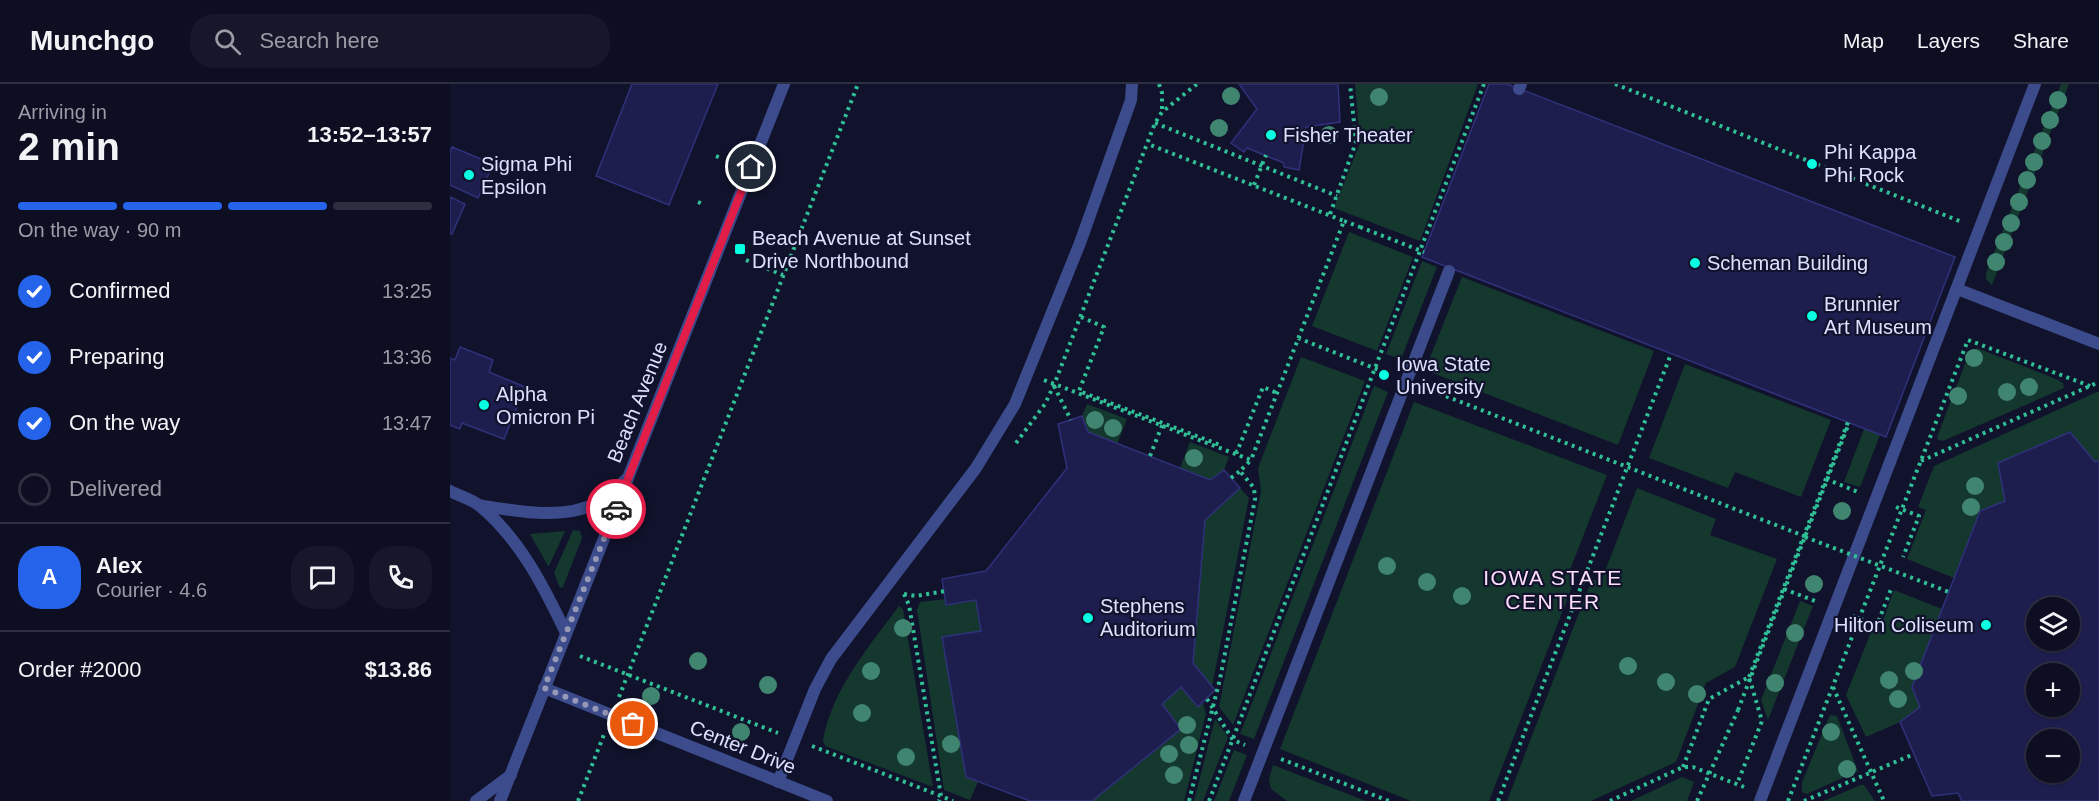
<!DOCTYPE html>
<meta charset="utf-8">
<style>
:root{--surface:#0d0e22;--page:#16172a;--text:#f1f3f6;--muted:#9a9ca5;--line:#2d2e40;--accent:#2563eb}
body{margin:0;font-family:Arial,sans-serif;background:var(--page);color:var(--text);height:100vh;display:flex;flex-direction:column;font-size:22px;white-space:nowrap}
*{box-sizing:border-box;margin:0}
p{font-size:20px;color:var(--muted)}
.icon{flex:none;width:33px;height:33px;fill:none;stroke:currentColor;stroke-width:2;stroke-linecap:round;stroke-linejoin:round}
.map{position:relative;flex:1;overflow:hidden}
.drawer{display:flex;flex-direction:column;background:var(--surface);width:450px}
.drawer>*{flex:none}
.controls{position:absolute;left:1576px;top:513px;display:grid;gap:12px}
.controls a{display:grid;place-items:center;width:54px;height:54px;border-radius:50%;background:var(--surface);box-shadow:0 2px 4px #0004,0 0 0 2px var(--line);font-size:30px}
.pin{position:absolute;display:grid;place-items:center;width:51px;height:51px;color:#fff;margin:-26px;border:3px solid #fff;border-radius:50%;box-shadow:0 2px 6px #0007}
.courier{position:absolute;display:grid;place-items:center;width:60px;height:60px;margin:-30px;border:4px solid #e11d48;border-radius:50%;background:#fff;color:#222;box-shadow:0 2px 8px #0007}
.head em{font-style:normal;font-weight:700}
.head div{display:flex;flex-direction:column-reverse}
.head{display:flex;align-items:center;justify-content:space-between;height:102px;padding:0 18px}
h1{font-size:39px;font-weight:700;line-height:45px}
.bar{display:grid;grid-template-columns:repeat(4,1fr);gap:9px 6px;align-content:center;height:72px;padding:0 18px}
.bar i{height:8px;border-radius:4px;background:var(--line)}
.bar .on{background:var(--accent)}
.bar p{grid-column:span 4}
.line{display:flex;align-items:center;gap:15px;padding:0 18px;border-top:2px solid var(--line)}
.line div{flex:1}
.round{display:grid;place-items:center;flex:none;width:63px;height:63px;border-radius:24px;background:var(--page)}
ol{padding:0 18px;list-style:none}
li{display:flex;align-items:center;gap:18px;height:66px}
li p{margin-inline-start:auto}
li .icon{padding:6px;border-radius:50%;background:var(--accent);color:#fff;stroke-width:4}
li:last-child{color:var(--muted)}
li i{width:33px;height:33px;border:3px solid var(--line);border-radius:50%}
header{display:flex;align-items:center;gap:36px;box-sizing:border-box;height:84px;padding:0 30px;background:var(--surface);border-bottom:2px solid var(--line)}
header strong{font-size:28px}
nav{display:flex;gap:33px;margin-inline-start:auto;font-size:21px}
.search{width:420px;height:54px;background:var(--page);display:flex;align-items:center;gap:15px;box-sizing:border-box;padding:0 21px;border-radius:24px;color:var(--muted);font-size:22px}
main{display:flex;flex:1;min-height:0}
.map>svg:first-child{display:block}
</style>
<header>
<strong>Munchgo</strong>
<div class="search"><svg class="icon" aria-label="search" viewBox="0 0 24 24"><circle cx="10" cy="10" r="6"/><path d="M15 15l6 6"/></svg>Search here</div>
<nav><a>Map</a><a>Layers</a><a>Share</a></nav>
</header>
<main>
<section class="drawer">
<div class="head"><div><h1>2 min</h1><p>Arriving in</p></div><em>13:52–13:57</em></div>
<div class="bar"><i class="on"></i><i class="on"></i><i class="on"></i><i></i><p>On the way · 90 m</p></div>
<ol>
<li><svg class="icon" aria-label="check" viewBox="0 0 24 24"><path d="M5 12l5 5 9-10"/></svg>Confirmed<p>13:25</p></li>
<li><svg class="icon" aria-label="check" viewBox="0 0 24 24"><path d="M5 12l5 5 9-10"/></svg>Preparing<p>13:36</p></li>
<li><svg class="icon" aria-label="check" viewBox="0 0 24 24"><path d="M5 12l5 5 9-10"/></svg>On the way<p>13:47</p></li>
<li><i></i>Delivered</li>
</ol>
<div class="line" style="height:108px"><b class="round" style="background:var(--accent);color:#fff">A</b><div><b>Alex</b><p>Courier · 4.6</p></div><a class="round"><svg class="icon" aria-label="chat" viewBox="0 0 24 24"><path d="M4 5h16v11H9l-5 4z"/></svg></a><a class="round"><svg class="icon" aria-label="phone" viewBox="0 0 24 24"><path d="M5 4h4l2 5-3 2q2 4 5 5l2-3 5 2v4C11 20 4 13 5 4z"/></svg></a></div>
<div class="line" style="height:78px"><div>Order #2000</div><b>$13.86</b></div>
</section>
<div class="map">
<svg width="1649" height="717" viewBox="0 0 1649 717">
<rect width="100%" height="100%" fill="#11132d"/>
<path fill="#14372e" d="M905 0H1028L970 157 884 124 910 59Z
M1611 0H1619L1542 201 1536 195V189Z
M899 148 963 173 927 267 862 242Z
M972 177 987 183 951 275 936 270Z
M1012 193 1204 267 1168 361 975 286Z
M1527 264 1606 295 1613 299 1614 304 1493 357 1488 356 1487 353 1518 272Z
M851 273 915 297 783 641 769 623 811 407 808 384Z
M1235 280 1381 336 1351 413 1285 388 1278 404 1199 374Z
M924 302 938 308 804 655 790 650Z
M1649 307V376L1645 378 1619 348 1548 379 1555 417 1530 427 1504 494 1457 475 1476 426 1468 423 1484 382Z
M964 318 1157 391 1120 486 1127 490 1039 717H961L830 665Z
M637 320 677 335 667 360 638 348 632 332Z
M1414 345 1430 351 1410 403 1394 398Z
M740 358 779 373 774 386 760 396 730 384Z
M790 404 799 414 762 603 743 579 755 436Z
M1187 404 1266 435 1260 451 1327 475 1285 583 1256 599 1226 678 1141 717H1057L1142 495 1151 498Z
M123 446 130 447 132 454 113 503 110 504 104 489Z
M115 447 99 482H98L80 450Z
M1444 506 1492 525 1462 603 1470 623 1450 638 1416 653 1396 611 1421 548 1428 550Z
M496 515 526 516 531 547 516 693 528 698 520 716 494 706 467 526 470 518Z
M1350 517 1363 522 1318 636 1311 616Z
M449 522 453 525 483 703 375 662 373 656C383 604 418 564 449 522Z
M731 603 748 623 753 619 756 630 734 717H642L731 645 712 620Z
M1380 631 1387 632 1408 687 1357 710 1352 708V698Z
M765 635 778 653 753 717H744Z
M784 666 797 671 779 717H764Z
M823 681 916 717H837L821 705 819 695Z
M1232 693 1244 698 1237 717H1181Z
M1414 701 1425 717H1373L1411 701Z"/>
<path fill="#1d1e4e" stroke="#2f317a" stroke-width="1.5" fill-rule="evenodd" d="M182 0H268L219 121 146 92Z
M789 0H888L890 38 856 43 849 86 834 83V79L797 64 794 68 781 59 807 25Z
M1039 0H1057L1505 173 1436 353 972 173Z
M2 63 43 80 28 114 0 101V68Z
M0 113 15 120 2 150H0Z
M10 263 43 276 39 288 75 303 54 355 12 339 10 345 0 341V274L5 276Z
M632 332 638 348 760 396 774 386 790 404 755 436 743 579 765 606 748 623 731 603 712 620 731 645 642 717H580L516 693 492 553 531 547 526 516 496 521 492 495 536 487 617 384 608 340Z
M1620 348 1645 378 1649 376V717H1512L1508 709 1482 712 1450 638 1470 623 1462 603 1530 427 1555 417 1548 379ZM1587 524H1620V556H1587ZM1587 590H1620V622H1587ZM1587 656H1620V688H1587Z"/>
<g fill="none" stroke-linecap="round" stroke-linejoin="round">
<path stroke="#30c097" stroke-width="4" stroke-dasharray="3 4.5" stroke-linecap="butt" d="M709 0 712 9V27
M1165 0 1512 138
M705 39 887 112
M266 72 271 74
M804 101 816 71
M248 118 253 120
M880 130 906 58 900 0
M894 137 910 143
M296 176 333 191
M631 233 654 243 629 307 770 361
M848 254 939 290
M594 296 801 376 894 137 698 60
M604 302 621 336
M975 304 1354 452
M566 359 595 320 604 301 705 39 712 28 747 0
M785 367 787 368 813 303 827 309
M1471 377 1649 298
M781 394 790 387
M1376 395 1408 408
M1446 423 1469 432 1453 473
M1334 505 1365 517
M454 510 459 521 491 712 503 717
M454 510 466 512 495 507
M1403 532 1427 541 1441 505
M130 572 328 649
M1299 593 1398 338
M1383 603 1434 717
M169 613 408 0
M757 615 783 656 795 661
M362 662 491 712 489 717
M831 675 939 717
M1233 683 1259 615 1299 593 1312 637 1287 700
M128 717 155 648
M739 717 770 595 805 415 804 404 790 387 801 376
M759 717 1034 0
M1048 717 1221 270
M1160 717 1233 683H1243L1294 703
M1247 717 1288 626
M1338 717 1518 256 1640 302
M1354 717 1464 670"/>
<path stroke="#3c4b8c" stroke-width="12" d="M1069 5 1071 0
M1507 205 1649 260
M328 698 365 605 381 575 526 384 565 320 630 159 681 16 682 0
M794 717 999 187
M1310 717 1585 0"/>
<path stroke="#3c4b8c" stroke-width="12" d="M0 407C9 412 22 415 30 422 70 455 94 503 116 549
M28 421C66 427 113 437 149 418 159 412 169 401 178 394
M94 604 377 717
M26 717 61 691"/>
<path stroke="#3c4b8c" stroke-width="12" d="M50 717 334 0"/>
<path stroke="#30c097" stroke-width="4" stroke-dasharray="3 4.5" stroke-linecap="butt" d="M910 143 974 168
M700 372 713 339
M1355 453 1499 508
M1288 626 1399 339"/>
</g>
<g fill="#408570">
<circle cx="781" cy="12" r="9"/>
<circle cx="929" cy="13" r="9"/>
<circle cx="1608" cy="16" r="9"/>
<circle cx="1600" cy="36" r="9"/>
<circle cx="769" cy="44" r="9"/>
<circle cx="879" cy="51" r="9"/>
<circle cx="1592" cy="57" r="9"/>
<circle cx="1584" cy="78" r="9"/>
<circle cx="1577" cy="96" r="9"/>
<circle cx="1569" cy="118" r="9"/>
<circle cx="1561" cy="139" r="9"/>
<circle cx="1554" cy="158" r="9"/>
<circle cx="1546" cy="178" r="9"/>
<circle cx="1524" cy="274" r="9"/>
<circle cx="1579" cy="303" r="9"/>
<circle cx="1557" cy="308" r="9"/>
<circle cx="1508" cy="312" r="9"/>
<circle cx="645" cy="336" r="9"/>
<circle cx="663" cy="344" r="9"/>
<circle cx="744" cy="374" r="9"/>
<circle cx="1525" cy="402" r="9"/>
<circle cx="1521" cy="423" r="9"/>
<circle cx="1392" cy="427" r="9"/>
<circle cx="937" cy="482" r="9"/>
<circle cx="977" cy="498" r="9"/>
<circle cx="1364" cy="500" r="9"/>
<circle cx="1012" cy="512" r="9"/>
<circle cx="453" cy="544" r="9"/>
<circle cx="1345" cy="549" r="9"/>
<circle cx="248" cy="577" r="9"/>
<circle cx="1178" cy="582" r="9"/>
<circle cx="421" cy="587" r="9"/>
<circle cx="1464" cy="587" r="9"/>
<circle cx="1439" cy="596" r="9"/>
<circle cx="1216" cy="598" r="9"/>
<circle cx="1325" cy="599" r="9"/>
<circle cx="318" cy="601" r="9"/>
<circle cx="1247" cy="610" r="9"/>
<circle cx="201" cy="612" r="9"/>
<circle cx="1448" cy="615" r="9"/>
<circle cx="412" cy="629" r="9"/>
<circle cx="737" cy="641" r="9"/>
<circle cx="291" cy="648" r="9"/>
<circle cx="1381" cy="648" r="9"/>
<circle cx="501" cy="660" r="9"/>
<circle cx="739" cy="661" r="9"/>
<circle cx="719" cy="670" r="9"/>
<circle cx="456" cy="673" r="9"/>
<circle cx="1397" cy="685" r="9"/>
<circle cx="724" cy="691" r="9"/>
</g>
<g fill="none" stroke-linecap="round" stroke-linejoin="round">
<path stroke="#9699b6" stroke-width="6" stroke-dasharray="0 10.8" d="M166 425 94 604 183 640"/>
<path stroke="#e11d48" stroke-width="8" d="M166 425 301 83"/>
</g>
<g fill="#09ffe1" stroke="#11132d" stroke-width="2">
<circle cx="821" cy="51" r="6"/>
<circle cx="1362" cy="80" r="6"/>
<circle cx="19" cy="91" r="6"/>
<rect x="284" y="159" width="12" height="12" rx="3"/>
<circle cx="1245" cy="179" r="6"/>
<circle cx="1362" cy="232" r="6"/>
<circle cx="934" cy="291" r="6"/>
<circle cx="34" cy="321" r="6"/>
<circle cx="638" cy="534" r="6"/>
<circle cx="1536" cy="541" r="6"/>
</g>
<g text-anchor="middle" stroke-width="4.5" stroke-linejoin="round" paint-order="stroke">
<g font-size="20" fill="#dde1ff" stroke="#11132d" text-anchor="start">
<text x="833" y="58">Fisher Theater</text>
<text x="1374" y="75">Phi Kappa<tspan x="1374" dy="23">Phi Rock</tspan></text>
<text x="31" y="87">Sigma Phi<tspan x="31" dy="23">Epsilon</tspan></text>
<text x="302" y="161">Beach Avenue at Sunset<tspan x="302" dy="23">Drive Northbound</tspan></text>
<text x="1257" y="186">Scheman Building</text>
<text x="1374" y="227">Brunnier<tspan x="1374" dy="23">Art Museum</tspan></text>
<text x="946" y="287">Iowa State<tspan x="946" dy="23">University</tspan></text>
<text x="46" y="317">Alpha<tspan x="46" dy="23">Omicron Pi</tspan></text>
<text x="650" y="529">Stephens<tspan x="650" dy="23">Auditorium</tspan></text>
<text x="1524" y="548" text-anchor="end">Hilton Coliseum</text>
</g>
<g font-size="20" fill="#dde1ff" stroke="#11132d">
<text transform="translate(187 318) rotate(-68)" y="7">Beach Avenue</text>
<text transform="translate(293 663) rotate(22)" y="7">Center Drive</text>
</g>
<g font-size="21" letter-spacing="1.5" fill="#ffdffb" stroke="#11132d">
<text x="1103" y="501">IOWA STATE<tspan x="1103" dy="24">CENTER</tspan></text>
</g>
</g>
</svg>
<div class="controls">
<a><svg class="icon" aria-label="layers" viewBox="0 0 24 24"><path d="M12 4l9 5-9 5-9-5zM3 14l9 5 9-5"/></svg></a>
<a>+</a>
<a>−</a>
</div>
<div class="pin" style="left:183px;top:640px;background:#ea580c"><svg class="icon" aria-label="bag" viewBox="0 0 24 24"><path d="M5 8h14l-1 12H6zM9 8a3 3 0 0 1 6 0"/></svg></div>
<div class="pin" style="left:301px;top:83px;background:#1f2937"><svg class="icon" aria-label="home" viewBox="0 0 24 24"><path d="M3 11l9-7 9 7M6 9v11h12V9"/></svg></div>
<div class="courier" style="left:166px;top:425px"><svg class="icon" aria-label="car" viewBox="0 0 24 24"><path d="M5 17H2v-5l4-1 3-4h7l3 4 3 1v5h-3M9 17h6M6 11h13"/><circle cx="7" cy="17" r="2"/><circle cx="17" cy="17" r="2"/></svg></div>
</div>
</main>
